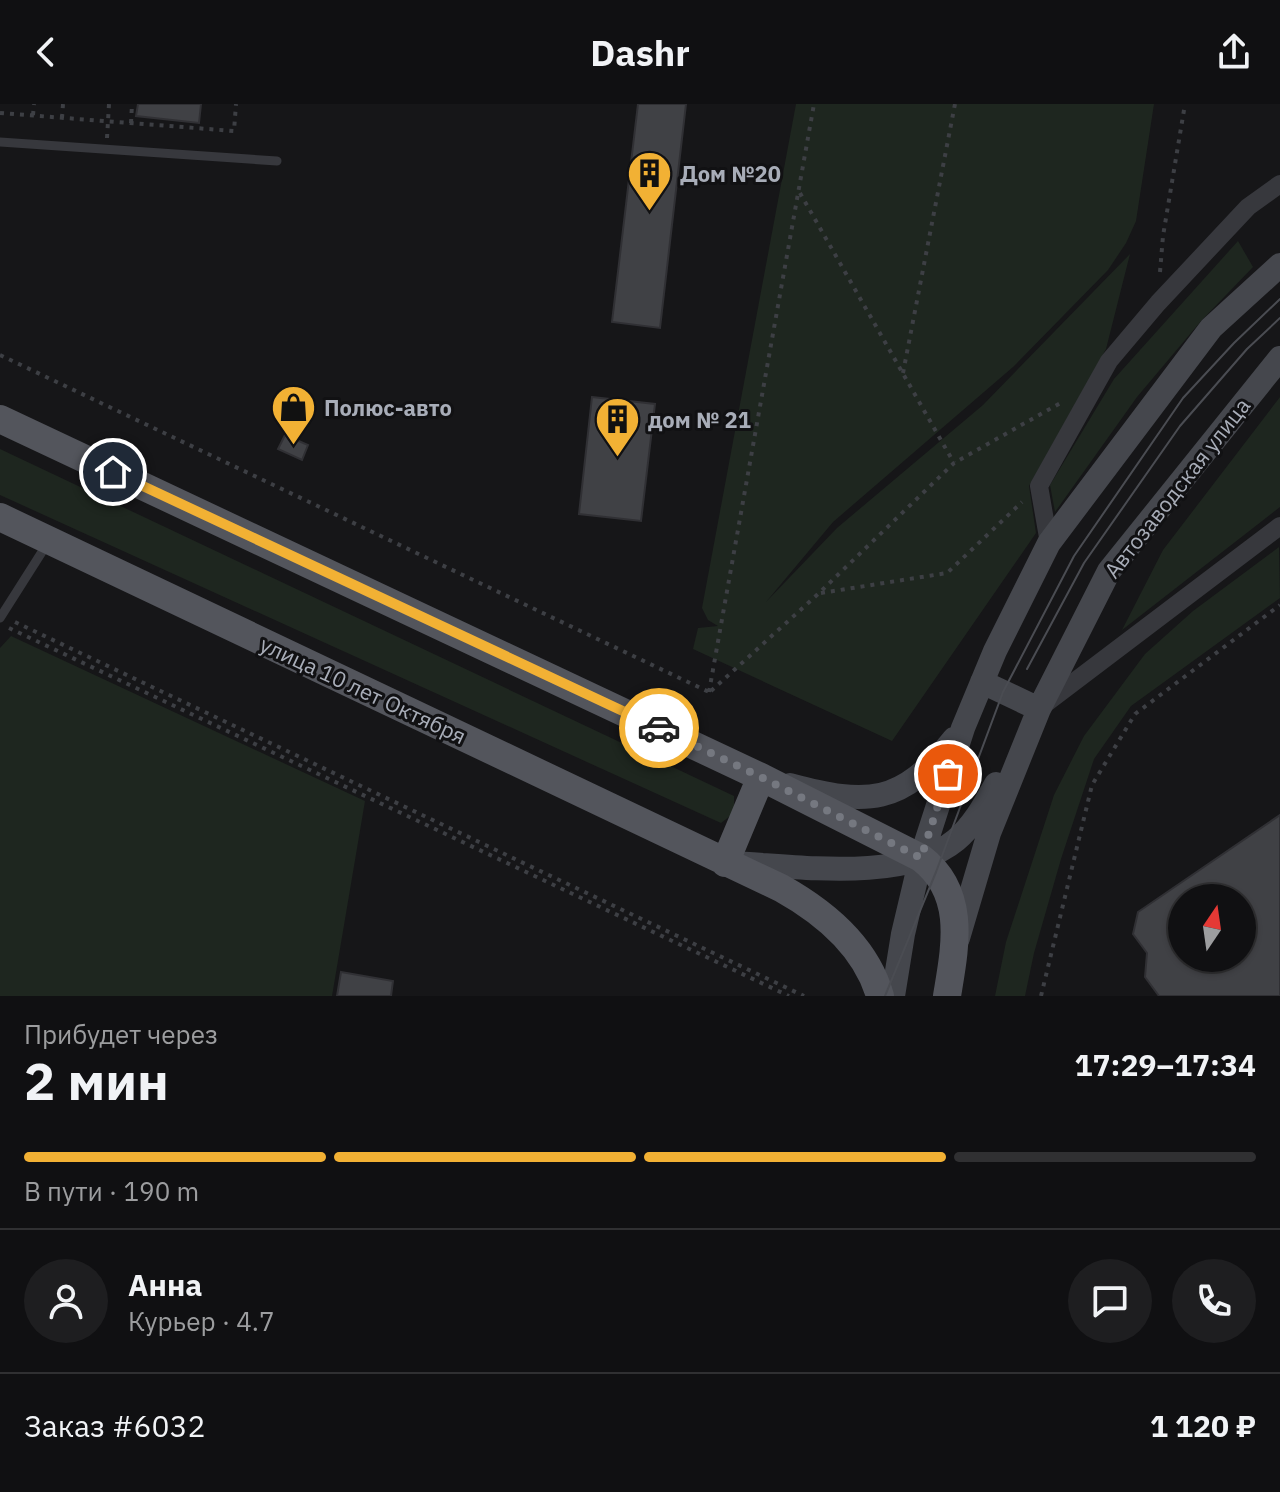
<!DOCTYPE html>
<html lang="ru">
<meta charset="utf-8">
<style>
:root{--surface:#101012;--page:#1e1e20;--text:#f1f3f6;--muted:#9c9d9f;--line:#303032;--accent:#f2b134}
body{margin:0;font-family:"IBM Plex Sans",sans-serif;background:var(--page);color:var(--text);height:100vh;display:flex;flex-direction:column;font-size:30px;white-space:nowrap}
*{box-sizing:border-box;margin:0}
p{font-size:26px;color:var(--muted)}
.icon{flex:none;width:44px;height:44px;fill:none;stroke:currentColor;stroke-width:2;stroke-linecap:round;stroke-linejoin:round}
.map{position:relative;height:892px;overflow:hidden}
.details{display:flex;flex-direction:column;background:var(--surface);flex:1}
.details>*{flex:none}
.needle{width:52px;rotate:13deg}
.fabs{position:absolute;left:1168px;top:780px;display:grid;gap:16px}
.fabs a{display:grid;place-items:center;width:88px;height:88px;border-radius:50%;background:var(--surface);box-shadow:0 2px 6px #0004,0 0 0 2px var(--line);font-size:40px}
.pin{position:absolute;display:grid;place-items:center;width:68px;height:68px;color:#fff;margin:-34px;border:4px solid #fff;border-radius:50%;box-shadow:0 2px 8px #0007}
.courier{position:absolute;display:grid;place-items:center;width:80px;height:80px;margin:-40px;border:6px solid #f2b134;border-radius:50%;background:#fff;color:#222;box-shadow:0 2px 10px #0007}
.summary em{font-style:normal;font-weight:800}
.summary div{display:flex;flex-direction:column-reverse}
.summary{display:flex;align-items:center;justify-content:space-between;height:136px;padding:0 24px}
h1{font-size:52px;font-weight:800;line-height:60px}
.bar{display:grid;grid-template-columns:repeat(4,1fr);gap:12px 8px;align-content:center;height:96px;padding:0 24px}
.bar i{height:10px;border-radius:6px;background:var(--line)}
.bar .on{background:var(--accent)}
.bar p{grid-column:span 4}
.line{display:flex;align-items:center;gap:20px;padding:0 24px;border-top:2px solid var(--line)}
.line div{flex:1}
.round{display:grid;place-items:center;flex:none;width:84px;height:84px;border-radius:42px;background:var(--page)}
header{display:flex;justify-content:space-between;align-items:center;height:104px;padding:0 24px;background:var(--surface);font-size:36px;font-weight:800}
.map>svg:first-child{display:block}
</style>
<header><svg class="icon" aria-label="back" viewBox="0 0 24 24"><path d="M15 5l-7 7 7 7"/></svg>Dashr<svg class="icon" aria-label="share" viewBox="0 0 24 24"><path d="M12 15V3M7 8l5-5 5 5M5 13v7h14v-7"/></svg></header>
<div class="map">
<svg width="1280" height="892" viewBox="0 0 1280 892">
<rect width="100%" height="100%" fill="#161618"/>
<path fill="#1e261f" d="M796 0H1154L1136 117 1126 139 1108 166 1013 263 833 418 766 498 837 424 983 301 1130 150 1106 245 1029 382 1036 429 892 637 693 545 698 524 718 522 708 516 702 504Z
M1238 137 1253 163 1201 217 1137 293 1055 408 1050 381 1114 275Z
M1280 293V403L1122 526 1163 446Z
M0 345 734 692V709L721 719 0 391Z
M1279 443 1280 494 1131 602 1094 655 1061 755 1034 849 1025 892H995L1006 838 1054 691 1084 632 1145 550 1193 507Z
M11 532 365 697 332 892H0V544Z"/>
<path fill="#404145" stroke="#303034" stroke-width="2" fill-rule="evenodd" d="M138 0H201L199 19 136 12Z
M638 0H686L660 224 612 218Z
M592 293 655 300 641 417 579 410Z
M285 331 308 341 302 356 278 345Z
M1280 711V892H1159L1145 873 1147 849 1133 830 1138 808ZM1182 794H1242V854H1182Z
M341 868 393 877 391 892H337Z"/>
<g fill="none" stroke-linecap="round" stroke-linejoin="round">
<path stroke="#3d3f44" stroke-width="4" stroke-dasharray="4 6" stroke-linecap="butt" d="M0 9 234 27 236 0
M33 11 34 0
M62 14 63 0
M131 19 132 0
M107 34 109 0
M800 89 954 359
M1160 168 1163 132 1185 0
M0 251 709 588
M903 269 955 0
M821 489 947 469 1022 398
M15 518 804 892
M9 524 789 892
M711 587 818 490 954 359 1064 297
M709 588 814 0
M1041 892 1092 681 1135 610 1280 501"/>
<path stroke="#37383d" stroke-width="9" d="M0 38 277 57
M0 514 47 440"/>
<path stroke="#37383d" stroke-width="18" d="M1049 439 1039 382 1109 257 1158 199 1248 103 1280 80
M1041 603 1280 422"/>
<path stroke="#45474d" stroke-width="24" d="M982 578 1039 605
M790 681C868 702 901 701 954 635
M732 759C796 762 904 779 956 736 974 721 985 700 996 680
M958 834 989 729 1039 605 1109 467 1280 254
M893 892 903 830 921 754 963 624 995 547 1049 439 1211 224 1280 161"/>
<path stroke="#53555c" stroke-width="28" d="M0 315 761 673 921 754C967 789 955 843 947 892
M0 413 781 784C824 808 866 843 880 892
M725 759 761 673"/>
<path stroke="#4a4c52" stroke-width="2" d="M1027 565 1084 459 1180 322 1247 245 1280 214
M885 892 936 768 1003 588 1074 452 1183 294 1234 239 1280 195"/>
</g>
<g fill="none" stroke-linecap="round" stroke-linejoin="round">
<path stroke="#757880" stroke-width="8" stroke-dasharray="0 14.4" d="M659 624 761 673 921 754 948 670"/>
<path stroke="#f2b134" stroke-width="10" d="M113 368 659 624"/>
</g>
<defs>
<symbol id="building-pin" viewBox="-11 -11 22 30"><path d="M0 17L-7.5 6A9.5 9.5 0 1 1 7.5 6Z" fill="#f2b134" stroke="#111113"/><path d="M-4-6H4V6H1V3H-1V6H-4ZM-2.5-4.3h1.7v1.8h-1.7ZM.8-4.3h1.7v1.8H.8ZM-2.5-1h1.7V.8h-1.7ZM.8-1h1.7V.8H.8Z" fill="#111"/></symbol>
<symbol id="shop-pin" viewBox="-11 -11 22 30"><path d="M0 17L-7.5 6A9.5 9.5 0 1 1 7.5 6Z" fill="#f2b134" stroke="#111113"/><path d="M-5-2.5h2.3a2.7 3.5 0 0 1 5.4 0H5L5.5 6h-11ZM-1.5-2.5h3a1.5 2.3 0 0 0-3 0Z" fill="#111"/></symbol>
</defs>
<g fill-rule="evenodd">
<use href="#building-pin" x="624" y="44" width="51" height="69"/>
<use href="#shop-pin" x="268" y="278" width="51" height="69"/>
<use href="#building-pin" x="592" y="290" width="51" height="69"/>
</g>
<g text-anchor="middle" stroke-width="6" stroke-linejoin="round" paint-order="stroke">
<g font-size="22" font-weight="bold" fill="#a8adb8" stroke="#111113" text-anchor="start">
<text x="680" y="78">Дом №20</text>
<text x="324" y="312">Полюс-авто</text>
<text x="648" y="324">дом № 21</text>
</g>
<g font-size="22" fill="#a8adb8" stroke="#111113">
<text transform="translate(1177 384) rotate(-52)" y="8">Автозаводская улица</text>
<text transform="translate(363 586) rotate(25)" y="8">улица 10 лет Октября</text>
</g>
</g>
</svg>
<div class="fabs">
<a><svg class="needle" viewBox="-14 -14 28 28"><path d="M0-13l5 13h-10z" fill="#e53935"/><path d="M0 13l5-13h-10z" fill="#9c9d9f"/></svg></a>
</div>
<div class="pin" style="left:948px;top:670px;background:#ea580c"><svg class="icon" aria-label="bag" viewBox="0 0 24 24"><path d="M5 8h14l-1 12H6zM9 8a3 3 0 0 1 6 0"/></svg></div>
<div class="pin" style="left:113px;top:368px;background:#1f2937"><svg class="icon" aria-label="home" viewBox="0 0 24 24"><path d="M3 11l9-7 9 7M6 9v11h12V9"/></svg></div>
<div class="courier" style="left:659px;top:624px"><svg class="icon" aria-label="car" viewBox="0 0 24 24"><path d="M5 17H2v-5l4-1 3-4h7l3 4 3 1v5h-3M9 17h6M6 11h13"/><circle cx="7" cy="17" r="2"/><circle cx="17" cy="17" r="2"/></svg></div>
</div>
<section class="details">
<div class="summary"><div><h1>2 мин</h1><p>Прибудет через</p></div><em>17:29–17:34</em></div>
<div class="bar"><i class="on"></i><i class="on"></i><i class="on"></i><i></i><p>В пути · 190 m</p></div>
<div class="line" style="height:144px"><a class="round"><svg class="icon" aria-label="person" viewBox="0 0 24 24"><circle cx="12" cy="8" r="4"/><path d="M4 21q1-7 8-7t8 7"/></svg></a><div><b>Анна</b><p>Курьер · 4.7</p></div><a class="round"><svg class="icon" aria-label="chat" viewBox="0 0 24 24"><path d="M4 5h16v11H9l-5 4z"/></svg></a><a class="round"><svg class="icon" aria-label="phone" viewBox="0 0 24 24"><path d="M5 4h4l2 5-3 2q2 4 5 5l2-3 5 2v4C11 20 4 13 5 4z"/></svg></a></div>
<div class="line" style="height:104px"><div>Заказ #6032</div><b>1 120 ₽</b></div>
</section>
